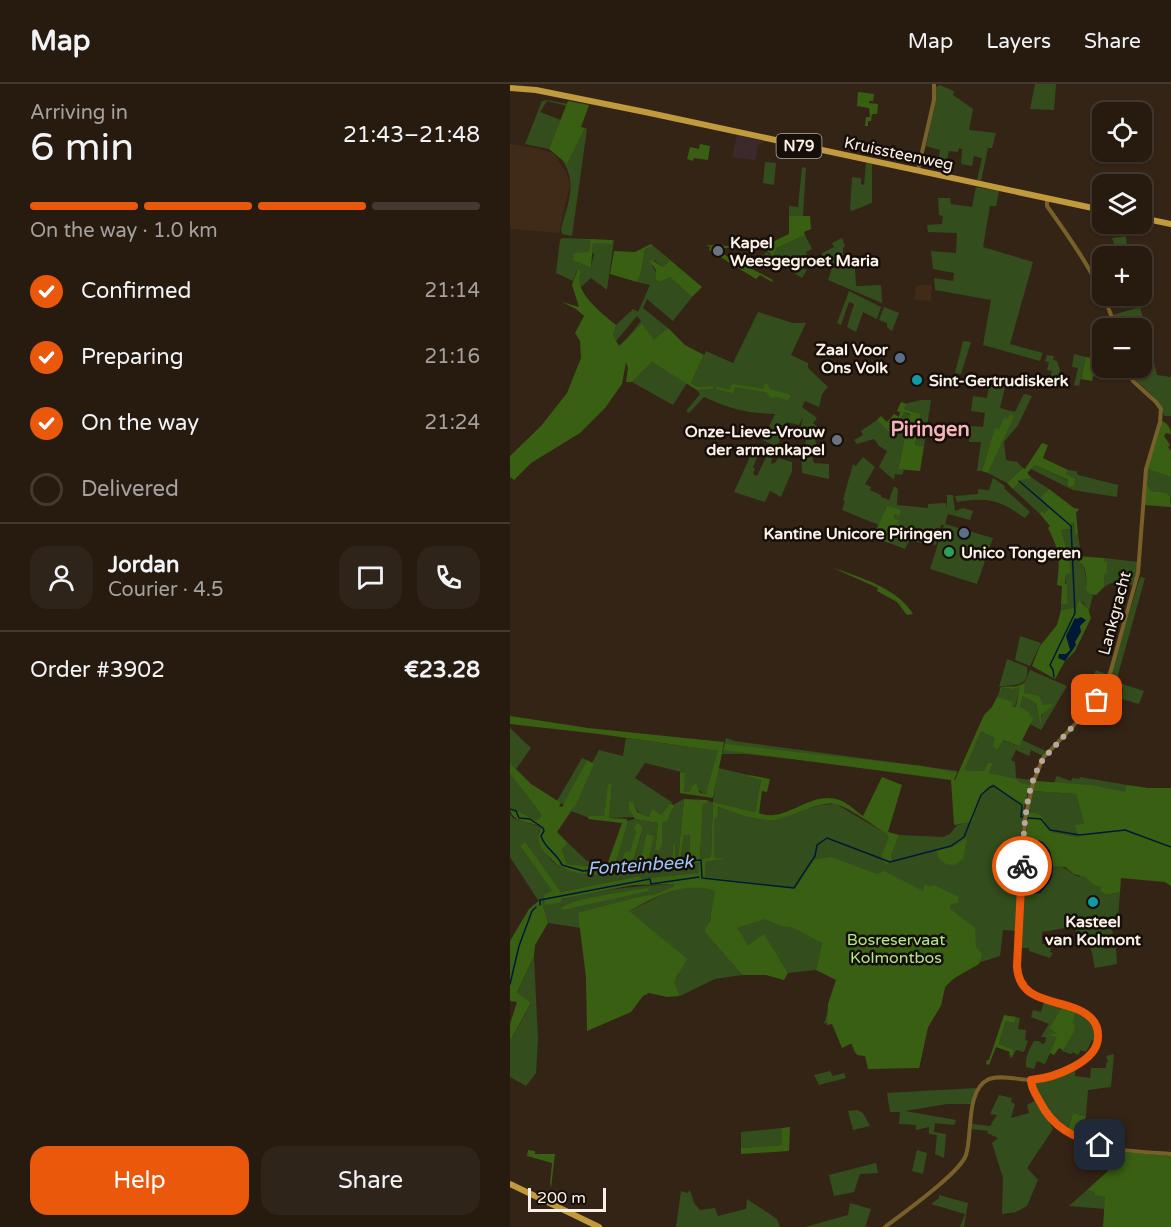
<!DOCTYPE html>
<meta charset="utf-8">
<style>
:root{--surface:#271b10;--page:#2f2419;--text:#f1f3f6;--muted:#a4a19f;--line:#433930;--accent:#ea580c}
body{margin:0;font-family:"Varela Round",sans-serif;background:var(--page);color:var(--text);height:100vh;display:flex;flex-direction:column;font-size:22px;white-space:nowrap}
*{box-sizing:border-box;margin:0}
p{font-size:20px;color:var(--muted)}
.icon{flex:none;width:33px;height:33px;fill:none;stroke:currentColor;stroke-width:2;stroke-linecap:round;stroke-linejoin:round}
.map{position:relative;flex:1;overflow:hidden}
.details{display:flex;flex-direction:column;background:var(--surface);width:510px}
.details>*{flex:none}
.fabs{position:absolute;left:582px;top:18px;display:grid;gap:12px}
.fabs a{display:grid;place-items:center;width:60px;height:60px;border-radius:12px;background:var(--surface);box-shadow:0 2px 4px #0004,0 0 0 2px var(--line);font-size:30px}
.scale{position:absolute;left:18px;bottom:15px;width:78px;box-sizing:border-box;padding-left:6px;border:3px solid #fcf1e8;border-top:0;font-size:16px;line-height:21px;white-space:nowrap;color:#fcf1e8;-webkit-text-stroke:4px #160f09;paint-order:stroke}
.pin{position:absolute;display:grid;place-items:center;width:51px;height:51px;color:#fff;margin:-26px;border-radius:12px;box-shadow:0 3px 9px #0006}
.courier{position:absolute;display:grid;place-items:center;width:60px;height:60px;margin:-30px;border:4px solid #ea580c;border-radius:50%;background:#fff;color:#222;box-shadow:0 2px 8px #0007}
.head em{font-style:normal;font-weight:600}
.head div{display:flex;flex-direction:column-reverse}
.head{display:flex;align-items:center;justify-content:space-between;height:102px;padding:0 30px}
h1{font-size:39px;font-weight:600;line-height:45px}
.bar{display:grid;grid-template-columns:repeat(4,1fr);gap:9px 6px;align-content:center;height:72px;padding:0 30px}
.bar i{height:8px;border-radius:4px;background:var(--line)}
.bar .selected{background:var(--accent)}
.bar p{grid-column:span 4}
.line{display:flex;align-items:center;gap:15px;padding:0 30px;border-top:2px solid var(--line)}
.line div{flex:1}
.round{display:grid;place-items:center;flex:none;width:63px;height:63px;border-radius:18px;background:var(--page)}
ol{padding:0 30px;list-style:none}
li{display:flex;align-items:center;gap:18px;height:66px}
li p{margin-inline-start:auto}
li .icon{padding:6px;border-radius:50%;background:var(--accent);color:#fff;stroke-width:4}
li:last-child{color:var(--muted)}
li i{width:33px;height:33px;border:3px solid var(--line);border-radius:50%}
.action{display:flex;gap:12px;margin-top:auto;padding:12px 30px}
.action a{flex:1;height:69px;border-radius:18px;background:var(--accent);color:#fff;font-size:24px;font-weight:600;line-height:69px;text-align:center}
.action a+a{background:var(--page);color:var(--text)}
header{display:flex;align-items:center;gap:36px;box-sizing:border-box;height:84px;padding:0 30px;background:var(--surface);border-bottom:2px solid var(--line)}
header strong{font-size:28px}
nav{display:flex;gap:33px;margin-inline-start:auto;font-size:21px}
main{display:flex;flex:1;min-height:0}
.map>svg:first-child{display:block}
</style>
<header>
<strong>Map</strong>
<nav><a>Map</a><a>Layers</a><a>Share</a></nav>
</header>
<main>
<section class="details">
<div class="head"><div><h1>6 min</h1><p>Arriving in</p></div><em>21:43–21:48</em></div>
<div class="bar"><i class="selected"></i><i class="selected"></i><i class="selected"></i><i></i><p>On the way · 1.0 km</p></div>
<ol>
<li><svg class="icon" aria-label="check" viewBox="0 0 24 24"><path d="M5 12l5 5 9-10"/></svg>Confirmed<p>21:14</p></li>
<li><svg class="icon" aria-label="check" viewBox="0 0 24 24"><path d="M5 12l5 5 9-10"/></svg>Preparing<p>21:16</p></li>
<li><svg class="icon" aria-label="check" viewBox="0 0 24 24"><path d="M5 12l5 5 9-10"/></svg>On the way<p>21:24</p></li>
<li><i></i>Delivered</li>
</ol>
<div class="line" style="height:108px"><a class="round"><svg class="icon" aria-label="person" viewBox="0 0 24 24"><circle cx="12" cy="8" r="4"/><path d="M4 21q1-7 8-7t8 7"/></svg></a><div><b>Jordan</b><p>Courier · 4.5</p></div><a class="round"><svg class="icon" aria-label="chat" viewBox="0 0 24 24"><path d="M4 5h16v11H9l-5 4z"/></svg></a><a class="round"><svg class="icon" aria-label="phone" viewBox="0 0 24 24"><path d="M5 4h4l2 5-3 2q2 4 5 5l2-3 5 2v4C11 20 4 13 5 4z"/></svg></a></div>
<div class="line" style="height:78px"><div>Order #3902</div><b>€23.28</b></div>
<div class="action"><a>Help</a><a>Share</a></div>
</section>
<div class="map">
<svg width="661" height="1143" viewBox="0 0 661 1143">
<rect width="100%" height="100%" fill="#342416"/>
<path fill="#3c292e" d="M227 51 256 57 248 61 245 76 222 73Z"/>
<path fill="#402b18" d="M0 60 25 64 43 69 56 88 60 100 49 149 0 145Z
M406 201H422L421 217 405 216Z"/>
<path fill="#334e1c" d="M525 0H546L544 26 520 25Z
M430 1 444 7 443 11 463 25 459 46 486 49 482 64H478L471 97 467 96 472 74 464 72 462 82 451 80 452 65 449 64 448 68 439 67 436 80 428 78 430 66 416 62 425 19 426 3Z
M37 16 58 20 57 22 37 17 30 28 51 36 39 65 15 60 32 17Z
M75 44 77 45 62 152 52 150 51 145C58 118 69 98 50 73L57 79Z
M255 78 266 79 264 101 253 99Z
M356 79 362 80V119L342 127 340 125 342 93 351 94V100L354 101Z
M292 83 296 84 293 132H279V122L288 123Z
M466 103 489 107 486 122H480L473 163 523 178 500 260 533 269 530 277 473 261 481 216 425 206 424 194 443 197 444 189 423 185 421 167 446 169 447 149 418 148 417 141 432 140 433 132 429 131 428 114H440L441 120 462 123Z
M295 151 302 165 296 168 297 171 283 177 297 186 292 194 254 171 256 168 263 172 267 164Z
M616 152 618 172H609L602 154Z
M52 154 80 155 79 168 81 183 84 170 82 169 83 158 102 160V156H104L97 206 81 194 70 204 67 186 63 197 46 189 50 156Z
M332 154 335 162 333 164V180H324L312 174V169L324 163 322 159Z
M143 162 159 177 153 183 144 176 142 182 146 188 155 194 160 193 182 213 163 237 137 215 133 224 158 244 144 257 132 241 115 257 131 237 127 232 106 257 103 251 106 241 123 225 128 228 140 201 127 198 131 189 135 165Z
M322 184H345L346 202 371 201 372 219 318 196Z
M339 207 371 223 367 235 353 228 346 248 337 243 344 220 339 218 331 241 327 239Z
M374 223 389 229 382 247 377 243V239L369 236Z
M630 223 647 291 661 293V332H654C650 311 627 302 616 284H632V244H607L603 231Z
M248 228 283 239H296L281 271 298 279V284L318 303 312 310 309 323 295 317 292 323 307 334 303 339 312 347 308 351 305 349 306 364 295 365 297 345 289 349 286 347 287 343H291L293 333 289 341 277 338 276 343 271 341 270 345 274 347 267 363 253 356 265 330C236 329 220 325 194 313L179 329 176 327 190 310 187 306 203 305 202 302 187 303 181 299 196 267 223 279Z
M453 257 461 258 451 290 445 289Z
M564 270 576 273 569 302 564 301 568 284 562 283Z
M537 271 544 272 543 276 547 277 550 286 547 296 551 298V301L539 298 542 287 537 286 539 278 535 277Z
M586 275 592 277V275V284H613L619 296 603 292 602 295 583 292Z
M142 278 177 299 163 321 122 298Z
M480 298 495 303 490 324 505 328 514 310 522 312 508 341 494 358 496 376 507 378 513 384 497 399 478 389 503 332 489 345H485L472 387H467L471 358H459L460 342 473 343 475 329 461 327 463 312 477 314Z
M411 316H421L414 362 405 361 411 330 394 325V320Z
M395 328 400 331 388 384 394 386 392 391 385 390 384 396 369 383 377 367 369 362 364 355 347 360 344 356 353 351 351 347 367 336 381 350Z
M243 366 249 369 243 383 245 385 243 390 247 392 258 369 263 368 261 380 265 379 268 374 282 378V387L271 413 260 407 255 418 224 408Z
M300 366 304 379 319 380V395L292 389 291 367Z
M353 373 365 383 355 400 361 403 360 406 371 411V413L379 416 384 402 388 405 387 421 418 424V420L436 419 437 425V411H443L445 427 453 424 463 427 460 436 438 430 435 440 483 454 467 500 420 485 434 441H431L426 461 399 457 395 465 379 459 389 437 384 434 385 430 377 422 369 441 332 426 335 417 333 416 343 380 346 382Z
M525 381 559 397 558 401 560 404 564 402 566 395 556 390 558 386 566 387 568 391 608 401 607 413 563 406 521 385Z
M637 385 661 393V415L660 412 641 407 638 402 635 403Z
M483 394 495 402 494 404 520 428 515 434C508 430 501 424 494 421 479 414 462 415 447 418L445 412 468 410V405L479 406Z
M522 394 539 405 532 413 535 416 533 418 539 424 534 431 530 430 503 405 512 396Z
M561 438 564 439 566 451 568 450 571 472H566C575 482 577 492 576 506L583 511 579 527 572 517 567 523 551 526V520H556V489H560L559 471 551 446 561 445Z
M594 474 628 478 624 501 601 499 594 503V490L597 489V478H594Z
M630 493 635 494 606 598 634 607 629 620 612 615 613 604 597 602Z
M510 552 531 559 520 582 505 576Z
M497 575 517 583C520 606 501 599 489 603Z
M520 586 557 602 531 646 520 640 522 635 519 628 510 624 513 611 526 619 530 639 531 638C530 630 535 626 541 620L532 622 527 613 513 609 515 598Z
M586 586 598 591 591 606 586 608 577 606Z
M511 602 505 623 487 613 492 604 503 605Z
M0 644 21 664 6 685 0 679Z
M471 646 485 654 488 665 492 656 508 662 512 656 538 668 533 672 521 666 519 672 506 666 501 676 505 678 506 694 522 696 519 709 496 703 479 689 483 679 478 678 474 687 453 686Z
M116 654 209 667 198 708 194 710 189 706 176 709 173 706 175 689 135 679 125 694 163 719H160L151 731 141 727 140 733C130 730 126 728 123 718L122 730 125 733 99 734 102 700H99L94 733 80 732 79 734 61 727 83 680 82 679 89 666 113 672Z
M216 654 224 657 448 687 445 693 236 670H212Z
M72 674 77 676 54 721 47 717Z
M208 684 239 691V693L251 696 245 728 207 719 203 717Z
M0 690 31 730 30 734 25 736 0 723Z
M547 692 561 697 562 694 569 695 570 693 617 701 616 708 661 714V722L585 713C567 704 543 707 523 705L525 697 612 708 583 701 544 699Z
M483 700 514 724 506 847 493 846 490 872 468 879 449 890 435 903 431 922 418 943 409 984 364 983 355 972 345 969 329 933 314 940 321 916 332 897 314 858H310L312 859 306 886 278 889 254 851 238 861 226 844 250 836 201 830 199 841 194 847 232 891 205 895 170 912 163 898 169 891 119 827 156 809 178 802 284 814 300 781 284 803 195 794V778L218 775H204V735L208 723 248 735 260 736 311 721 326 720 377 750 380 753 370 775 376 780 389 751 433 753 440 750 447 741 461 738 470 714Z
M522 707 566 710 574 740 569 753 542 748C536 738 531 727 518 729Z
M174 715 168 774H165V760H163L162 775 150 776V779L134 782 135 777 138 778 144 752 129 783H125L123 779 133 743 128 739 126 740V747L120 769 115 767 110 784H103L117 737 125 735 148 739 145 766 152 761V738L165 722 163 721Z
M197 716 203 719 201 773 190 775 193 719H197Z
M0 730 3 734 31 743 29 748C31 755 33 765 37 771 59 805 137 784 170 779L174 751H180L179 776 175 781 189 779V789L130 796 129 792 51 808 15 759 10 762 42 807 35 816V820C77 807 121 802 164 800V802L145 810 127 813 68 830 71 844 38 839 31 816H28L0 773Z
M58 759 76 776 82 779 80 782 57 780 52 766Z
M514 781 522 784 518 806 523 810 542 792V782C553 781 556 786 565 791 574 795 566 790 575 793 581 795 582 800 592 803L591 808 596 811 610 808 608 834 602 846 603 850 598 853V857L593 861 595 865 606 863 607 880 585 884C581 866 583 858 565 851L567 842 532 848V860L542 861 540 868 543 869 540 874 519 867V864H510Z
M24 872 28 956 26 989 16 1002 0 993V957L21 920 7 910Z
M534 917 552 923 543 941 548 952 535 980 527 977 524 985 516 983C515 973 519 966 524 957H529L532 960 535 959 536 953H531L539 940 521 933 523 926 531 928Z
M566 928C581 932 587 942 586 957L582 956 576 968 571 966 568 971 563 968 561 970 552 967 564 948 561 939Z
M506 933 510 934 508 945 516 946 515 956 518 957 514 968 506 966 502 974 499 972H502L504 966 489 960 496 937 505 939Z
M604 970 601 1003 578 1006 576 1032 563 1029 558 1047C540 1039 531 1019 523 1002L524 999 539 995 565 984V992L580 994 581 984H596V979L598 978 596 972Z
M320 987 323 992 334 989 336 994 309 1001 304 991Z
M467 1004 461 1020H437L395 1027 446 1036 445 1040 442 1041 425 1039 424 1048 436 1050 434 1074 425 1070 427 1051 419 1050V1043L406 1046V1041L389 1040 390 1028H380L377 1009Z
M489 1011 502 1014 501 1018 505 1020 501 1034 519 1029 517 1021 526 1016 543 1045 517 1084 528 1096 517 1122 506 1128 492 1130 493 1094 482 1059 488 1054 477 1049 478 1047 461 1045 462 1040 480 1042 487 1031 480 1030Z
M347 1026 353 1029 360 1042 343 1046 338 1027Z
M272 1044V1061L231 1064V1048Z
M407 1066 417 1069 413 1090 402 1087Z
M366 1079 368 1089 350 1090 344 1108 324 1112 319 1091Z
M180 1106 184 1119 190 1126 205 1124 208 1132 236 1125 237 1115 267 1135 270 1143H166L171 1107 177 1109Z
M577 1106 586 1108V1111L595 1113V1125L559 1122Z
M429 1111 458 1119 454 1143H450L455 1130 421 1120 429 1114Z
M340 1119 361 1125 355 1143H295L338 1131Z"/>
<path fill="#396012" d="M348 8 364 10 363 17H359V19L368 20 367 30H362L361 37H358V42H355L356 33H360L359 24 347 22Z
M58 17 79 21 71 43 75 44 57 80 39 65Z
M190 60 200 62 198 76 184 74 183 77 177 75 180 63 189 65Z
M279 132H300L301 145 294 148 295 151 267 164 263 172 253 163 213 164V170L263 196 262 198 250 191 246 195 199 166 200 163 196 161 243 163 258 160 279 150Z
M80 155 102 156V160L83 159 81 183 63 176 64 169 79 168Z
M141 160 192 203 182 213 160 193 151 197 146 196V186L140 178 142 176 153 183 159 177 143 162 135 165 131 189 127 198 100 190 104 167 125 168Z
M68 185 71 188C61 206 93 230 106 241L103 251 109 262 132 240 144 256 158 244 175 261 194 271 181 299 187 303 203 302V305L187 306 142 278 122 298H116L118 284 116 278 112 300 95 324 70 349 21 379 4 396 0 393V372L31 342 57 309 71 274 70 257 65 249 74 232 66 225 52 218 69 223 62 201Z
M576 273 586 275 582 297 571 295Z
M257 299 260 305 280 311 281 313 277 316 266 313 261 314 256 308 225 303 223 309 206 305V303L220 306 222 300 253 305 255 300Z
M391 318 396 320 394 325 411 330 405 361 414 362 410 387 388 385 400 330 395 328 381 350 367 336 371 332 377 338 384 330 389 333 390 328 387 327Z
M500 330 504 332 478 389 472 387 485 344 489 345 494 334 498 335Z
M651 337C657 338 661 344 661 350L656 349 654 352 660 361 658 363 661 367V393L637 385Z
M532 359 538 361 533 374 558 386 556 390 566 395 564 402 559 404 558 401V396L525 381 517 389 522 394 512 396 503 405 497 399 513 384 515 385Z
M638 402 641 407 656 409 660 412 661 423 634 421 635 403Z
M539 405 564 424 569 425 568 427 566 428 568 450 565 451 564 439 561 438V445L551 446 559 471 561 489 556 490 555 500H557V520H551L552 502 547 501C550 474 550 468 538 444L540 442 530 430 532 428 534 430 539 424 531 413Z
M377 422 391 426 389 432 385 430 384 434 390 437 379 459 363 453Z
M566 472 594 474V478H597V489L594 490V503L586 511 580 510 576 506C577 494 577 481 566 475Z
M321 483C349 493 387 504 403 530L397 531 387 518 367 507 368 504Z
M570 517 578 525 581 534 565 567 555 577 545 595 522 582 530 562 547 541 551 526 567 523V519Z
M515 598 514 609 529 612 533 621 541 620 542 622 531 631V639H530L526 619 513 612 510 623 519 628 523 635 509 662 493 656 488 665 483 663 485 654 471 647 454 686 474 687 478 678 483 679 479 689 506 695 510 699 520 701 514 724 483 700 470 714 462 738 444 741 441 696 214 666 215 660 412 682 447 689 444 695 445 696 474 631 482 623 487 613 503 618 502 622 506 623 510 603 503 605 492 604 489 611 490 604C499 600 506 606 515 598Z
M0 632 78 644 214 658C211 677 206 695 203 714L170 709V688L175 689 174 708H180L182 702 186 700 190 709 196 710 208 667 89 650 0 640Z
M77 676 84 680 66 720 47 748 58 759 52 766 57 780 79 782 82 779 97 781 112 739 78 735 79 732H94L98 700H102L99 734 117 735V740L104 784 110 783 115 767 120 768 126 747 124 745 126 740 128 739 133 743 123 778 125 779V783H129L137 750 144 752 138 778H135L134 781 150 779V776L162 775 163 760H165V774H168L174 715 197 716V719H193L190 775 201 773 203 717 207 719 245 728 251 696 239 693V691L260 695 257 708 252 707 249 729C277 741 302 702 334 718 341 722 347 728 353 732L372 693 392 701 378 748 389 751 381 771 382 778 376 780 370 775 379 753 377 750C362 741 341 724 325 720 311 716 280 734 262 736 244 737 225 728 208 723L207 733 204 735V774L218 775 195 778V793L284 803 303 776 321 773 367 790 374 787 413 807 415 800 420 803 424 801 449 813 447 819 441 820 439 824 465 844 466 863 472 870 469 880 441 896 435 903 431 921 418 943 409 984 358 985 355 972 347 971 342 959 332 964 322 940 317 941 318 920 326 896 306 886 312 859 282 843 272 842 255 835 227 844 238 861 254 850 278 889 274 896 256 891H232L194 847 200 837 205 807C175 796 145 813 119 827L177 875 164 898 170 912 157 913 139 909 133 912 121 928 77 947 76 893 68 829 127 813 145 810 164 802V800L123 801 51 815V818L35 821 34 811 42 807 10 762 15 758 51 808 129 792 131 795 189 789V779L174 781V777L179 776 180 751H174L170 779 135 784 136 787 133 789C111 789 73 795 53 784 48 782 42 776 38 772 28 762 27 755 31 743 20 737 0 739 0 723L25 736 30 734 31 730 0 690V679L21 700 51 719 49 722 52 723Z
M525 697 583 701 615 708 617 701 638 704H661V802L655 798 611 794 610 808 596 811 591 808V803L584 801 575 793 564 790 555 783 542 782 540 767 533 758 528 757 531 765 522 784 514 781 518 729C531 726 536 738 542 748L568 753 565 741 574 740 566 710 522 707Z
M119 718H123L127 728 139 733 142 725 151 731 160 719 165 722 161 727 157 737 152 738V761L149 766H145L148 739 125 735 119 725Z
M457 754 453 775 444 781 436 780 428 774 427 766 442 763Z
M139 804 138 807 53 826 51 824C63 814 121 807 139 804Z
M31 815 38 839 25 861 24 872 7 909 21 919 0 957V940L7 918 0 917V857L19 825Z
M552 923 566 928 562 939 565 940 564 948 553 966 549 964 544 971 540 969 547 953 538 951 546 949 540 944Z
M494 931 506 933 505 939 496 937 489 960 504 966 502 972 499 971 500 968 486 963 479 981 476 980 477 976H479Z
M563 1029 576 1032 570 1052 558 1047Z
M280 1043 279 1067 231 1070V1064L272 1061V1044Z
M18 1066 25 1067V1070H45L41 1104 40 1099 42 1079 17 1072Z
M615 1068 661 1072V1143H593L595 1113 585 1111V1108L577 1106 611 1075Z"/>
<path fill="#011937" d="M571 533 576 536 570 542 571 548 565 558 566 561 555 577 548 574 549 570H556L560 566 556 552 565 534 567 535Z
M528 756C541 760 545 779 542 792 540 799 535 804 530 809L523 810 518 806C517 790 525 778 531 765Z"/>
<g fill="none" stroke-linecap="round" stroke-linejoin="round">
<path stroke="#011937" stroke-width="1.5" d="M509 397 561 442 565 529 540 581 543 586 544 593
M0 725 6 727 9 734 20 735 33 744 34 747 31 752C35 765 47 769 52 781L73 787 191 776 192 794 284 804 305 772 307 761 317 754 380 778 441 762 454 753 471 711 480 703 484 702 512 721 511 733H513
M518 734 531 735 540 746 570 751 615 746 661 763
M30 821V816L140 795 141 800 189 793
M0 900 9 862 22 827 26 823"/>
<path stroke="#78602b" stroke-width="4" d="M408 86 424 16V0
M537 114V122C562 157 594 202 605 244
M521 996V1002C527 1014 532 1028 542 1037 571 1067 623 1067 661 1070
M375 1143C392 1130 450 1089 456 1071 463 1050 455 1006 479 995 493 990 510 997 525 996 547 994 596 974 587 944 576 909 510 931 507 882L515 735 523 699 533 674 584 620 593 607 601 586 628 489 636 385 650 338 651 325 646 318 623 297 615 284"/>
<path stroke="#c19a3e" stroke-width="6" d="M0 4 26 6 135 28 592 126
M632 134 661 140
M0 1100 89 1143"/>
</g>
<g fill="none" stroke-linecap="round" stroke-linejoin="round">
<path stroke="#b6a99e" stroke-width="6" stroke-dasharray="0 10.8" d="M512 782C514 750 514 702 534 674L587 616"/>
<path stroke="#ea580c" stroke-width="8" d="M512 782 507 882C509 925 559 912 581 934 586 939 588 945 588 951 590 978 543 994 521 996 521 1004 526 1011 530 1018 543 1044 563 1053 590 1061"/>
</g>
<g fill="#6b7280" stroke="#160f09" stroke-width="2">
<circle cx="208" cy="167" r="6"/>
<circle cx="327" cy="356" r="6"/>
</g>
<g fill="#5c6f8a" stroke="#160f09" stroke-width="2">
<circle cx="390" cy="274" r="6"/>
<circle cx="454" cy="449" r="6"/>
</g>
<g fill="#0f9aa8" stroke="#160f09" stroke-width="2">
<circle cx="407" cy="296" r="6"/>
<circle cx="583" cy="818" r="6"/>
</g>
<circle fill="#2e9e5b" stroke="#160f09" stroke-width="2" cx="439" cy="468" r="6"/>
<g text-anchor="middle" stroke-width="5" stroke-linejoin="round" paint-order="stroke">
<rect fill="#160f09" stroke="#b7ada5" stroke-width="1.5" x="266.5" y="50" width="45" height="24" rx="4.5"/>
<g font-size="15" font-weight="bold" fill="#fcf1e8">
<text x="289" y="67">N79</text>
</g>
<g font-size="16" fill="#fcf1e8" stroke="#160f09">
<text transform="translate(389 69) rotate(12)" y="6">Kruissteenweg</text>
<text transform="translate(604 529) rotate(-75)" y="6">Lankgracht</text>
</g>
<g font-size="16" font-weight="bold" fill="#fcf1e8" stroke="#160f09" text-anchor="start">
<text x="220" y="164">Kapel<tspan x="220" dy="18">Weesgegroet Maria</tspan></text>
<text x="378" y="271" text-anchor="end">Zaal Voor<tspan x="378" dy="18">Ons Volk</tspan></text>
<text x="419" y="302">Sint-Gertrudiskerk</text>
<text x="315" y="353" text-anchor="end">Onze-Lieve-Vrouw<tspan x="315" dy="18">der armenkapel</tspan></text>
<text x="442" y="455" text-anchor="end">Kantine Unicore Piringen</text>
<text x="451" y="474">Unico Tongeren</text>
<text x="583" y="843" text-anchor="middle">Kasteel<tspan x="583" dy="18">van Kolmont</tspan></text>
</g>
<g font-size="16" fill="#afe884" stroke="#160f09">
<text x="386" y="861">Bosreservaat<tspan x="386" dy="18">Kolmontbos</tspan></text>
</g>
<g font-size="18" font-style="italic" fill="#9ec6fb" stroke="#160f09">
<text transform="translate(130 781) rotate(-4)" y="6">Fonteinbeek</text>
</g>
<g font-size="20" font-weight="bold" fill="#f8b3bb" stroke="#160f09">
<text x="420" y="352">Piringen</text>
</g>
</g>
</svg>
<div class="fabs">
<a><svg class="icon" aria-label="locate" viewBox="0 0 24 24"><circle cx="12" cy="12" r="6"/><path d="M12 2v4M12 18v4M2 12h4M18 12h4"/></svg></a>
<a><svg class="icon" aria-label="layers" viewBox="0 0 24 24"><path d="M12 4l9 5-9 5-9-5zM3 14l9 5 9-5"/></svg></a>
<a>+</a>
<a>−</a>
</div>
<div class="scale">200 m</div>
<div class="pin" style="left:587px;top:616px;background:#ea580c"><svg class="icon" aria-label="bag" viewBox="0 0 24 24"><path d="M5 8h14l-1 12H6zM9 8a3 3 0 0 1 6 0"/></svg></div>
<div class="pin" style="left:590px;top:1061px;background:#1f2937"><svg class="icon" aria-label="home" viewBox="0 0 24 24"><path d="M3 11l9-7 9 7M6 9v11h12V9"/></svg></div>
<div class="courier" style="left:512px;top:782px"><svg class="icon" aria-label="bike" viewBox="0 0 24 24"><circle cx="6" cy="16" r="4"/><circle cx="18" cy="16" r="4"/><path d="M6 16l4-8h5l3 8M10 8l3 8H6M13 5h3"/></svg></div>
</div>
</main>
